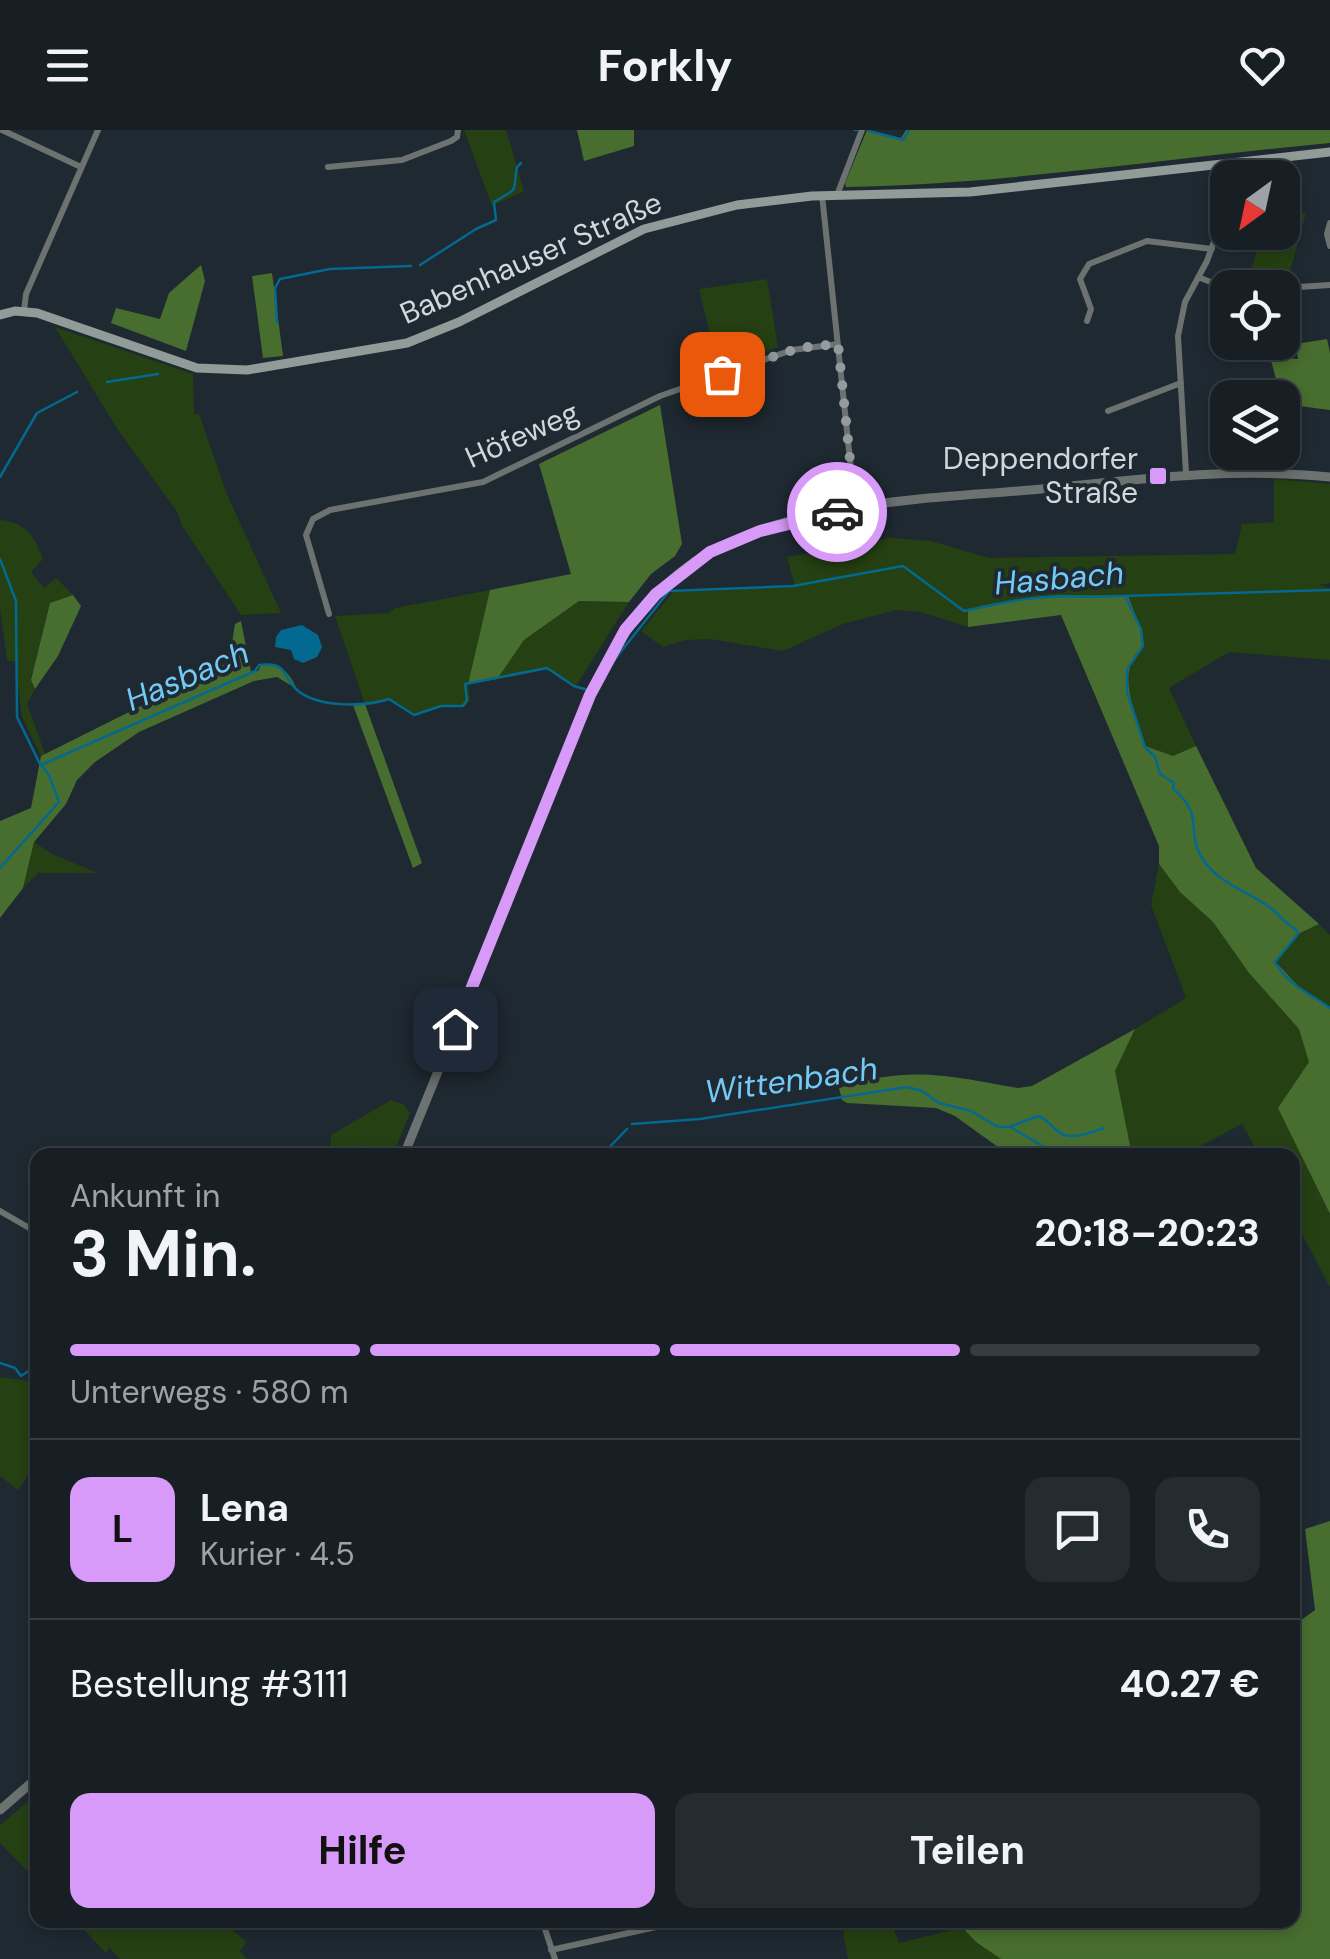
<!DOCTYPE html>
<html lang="de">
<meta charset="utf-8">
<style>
:root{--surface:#171f25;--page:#242c32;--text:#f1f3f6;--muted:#9ea2a7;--line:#363d42;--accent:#d89af8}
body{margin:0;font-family:"DM Sans",sans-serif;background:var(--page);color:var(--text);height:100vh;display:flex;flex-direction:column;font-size:38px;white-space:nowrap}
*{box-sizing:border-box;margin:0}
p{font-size:32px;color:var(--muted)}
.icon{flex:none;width:55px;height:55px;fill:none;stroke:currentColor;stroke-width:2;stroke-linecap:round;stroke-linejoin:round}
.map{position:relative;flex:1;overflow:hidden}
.drawer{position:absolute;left:30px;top:1018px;width:1270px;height:780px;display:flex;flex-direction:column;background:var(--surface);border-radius:20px;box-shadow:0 5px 15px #0003,0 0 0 2px var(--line)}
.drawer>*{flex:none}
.needle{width:65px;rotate:213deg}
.tools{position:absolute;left:1210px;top:30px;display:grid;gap:20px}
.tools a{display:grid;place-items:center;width:90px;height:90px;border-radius:20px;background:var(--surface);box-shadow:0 5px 15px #0003,0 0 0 2px var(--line);font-size:50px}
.pin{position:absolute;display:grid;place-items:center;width:85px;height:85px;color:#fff;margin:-42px;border-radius:20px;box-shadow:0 5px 15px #0006}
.courier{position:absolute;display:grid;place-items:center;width:100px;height:100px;margin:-50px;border:8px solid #d89af8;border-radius:50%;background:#fff;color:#222;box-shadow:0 2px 12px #0007}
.overview em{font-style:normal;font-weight:700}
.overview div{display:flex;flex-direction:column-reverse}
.overview{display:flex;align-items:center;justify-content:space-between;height:170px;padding:0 40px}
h1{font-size:65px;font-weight:700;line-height:75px}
.bar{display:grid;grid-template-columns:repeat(4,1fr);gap:15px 10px;align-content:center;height:120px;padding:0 40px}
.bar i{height:12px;border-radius:8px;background:var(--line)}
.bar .on{background:var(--accent)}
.bar p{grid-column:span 4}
.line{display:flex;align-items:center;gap:25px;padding:0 40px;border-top:2px solid var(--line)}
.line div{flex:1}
.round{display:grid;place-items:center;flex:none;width:105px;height:105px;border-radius:20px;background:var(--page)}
.action{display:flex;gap:20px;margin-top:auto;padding:20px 40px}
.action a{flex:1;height:115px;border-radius:20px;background:var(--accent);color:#111;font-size:40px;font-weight:700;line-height:115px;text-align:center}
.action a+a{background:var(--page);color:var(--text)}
header{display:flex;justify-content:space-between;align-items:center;height:130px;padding:0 40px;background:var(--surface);font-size:45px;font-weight:700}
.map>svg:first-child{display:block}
</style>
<header><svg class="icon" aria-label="menu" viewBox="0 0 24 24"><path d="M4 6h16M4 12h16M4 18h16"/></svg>Forkly<svg class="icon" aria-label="heart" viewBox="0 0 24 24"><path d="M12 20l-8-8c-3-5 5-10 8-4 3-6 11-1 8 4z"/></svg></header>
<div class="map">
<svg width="1330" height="1829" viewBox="0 0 1330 1829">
<rect width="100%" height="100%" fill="#1f2931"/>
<path fill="#254012" d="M464 0H506L524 61 492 76Z
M1306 83 1287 152 1246 154 1263 103 1282 102 1283 84Z
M767 149 778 217 718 239 699 159Z
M55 197 193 244 194 284H199L226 362 281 483 241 485 181 394 178 383 118 300Z
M1274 349 1330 354V453L1319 455 1330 458V530L1229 522 1169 558 1196 616 1173 626 1145 617 1128 561 1127 538C1150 517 1136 490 1127 466L1033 467 968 481V497L921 482 896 480 843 494 783 521 710 509 686 510 663 517 641 501 673 462 795 457 787 427 890 408 931 411 989 428 1235 424 1242 394 1274 392Z
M0 390C26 392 35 407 43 429L31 442 44 458 56 448 73 465 50 473 31 550 35 559 27 574 45 624 41 626 22 587 15 531H7L0 478Z
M490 460 468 554 470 570 466 576 443 577 417 585 391 569 365 574 335 486 388 483 395 478Z
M579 471 629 472 576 556 549 539 494 550 524 510Z
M34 712 52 724 98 743H38L23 758Z
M1159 734 1180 762 1213 792 1249 843 1299 899 1310 932 1308 1040 1330 1084V1157L1293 1087 1292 1025H1259L1242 994 1183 1025H1132L1115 941 1135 899 1186 868 1151 775Z
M1319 794 1330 805V877L1299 857 1276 831 1298 804Z
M391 970 404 975 410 983 393 1025H372L368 1015 356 1025H330L331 1005Z
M0 1247 28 1251 37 1264V1331L18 1360 0 1346Z
M37 1664V1751L0 1713V1695Z
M75 1790H219L247 1812 240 1821 247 1829H120L109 1817 106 1823Z
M881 1790H890L899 1813 961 1798 1001 1829H848L843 1801Z"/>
<path fill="#486e2f" d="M577 0H634V16L584 31Z
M867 0 901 8 906 0H1330V13C1168 28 1009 54 846 57L845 53Z
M201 135 205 151 186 221 111 193 116 178 160 189 169 163Z
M272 143 283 226 263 228 252 146Z
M1327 209 1330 223V280L1283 274 1270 227 1298 229 1296 214Z
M660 275 682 414 675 426 651 444 629 472 579 471 524 510 497 549 468 554 490 460 571 444 539 334Z
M73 465 81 476 58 526 35 559 31 550 50 473Z
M1059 465 1128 466 1141 499 1143 516C1113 544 1137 582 1145 616L1173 626 1196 616 1256 738 1319 794 1298 804 1276 832 1299 857 1330 877V1084L1278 978 1309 932 1299 899 1249 843 1213 792 1180 762 1159 734V716L1061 485 968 497V481L1033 467Z
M241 491 251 542 258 541 261 535C281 533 289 542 297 559L277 547 254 551 139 602 95 632 77 650 66 674 34 712 23 758 0 788V691L31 678 41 626 229 532 235 494Z
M365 574 422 733 413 738 353 575Z
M1135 899 1115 941 1132 1025H1009L955 986 936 978 847 973 842 970 839 958C910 935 948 946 1018 958L1032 956Z
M1330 1391V1829H1001L976 1812 955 1790H1292L1293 1496 1315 1480 1305 1399Z"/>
<path fill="#036990" d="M302 495 318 505 322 517 317 527 303 533 294 529 291 520 275 517 276 507 281 500Z"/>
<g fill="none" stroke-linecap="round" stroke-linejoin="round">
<path stroke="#036990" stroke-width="2.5" d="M855 0H857
M869 1 903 10 909 0
M420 135 476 99 496 90 494 72C521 56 512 64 517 37L521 33
M277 192 275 158 280 149 330 139 411 136
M107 252 158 244
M0 347 37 283 77 262
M0 429 16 471 17 587 40 634
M1125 466 1141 499 1143 516 1127 539V562L1145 617 1155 627 1160 644 1174 653 1173 659C1206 686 1185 700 1202 728 1219 755 1249 761 1272 779 1280 786 1286 794 1295 799L1298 804 1275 832C1286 853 1311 865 1330 878
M611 534 669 461 793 456 903 436 964 481C1007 471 1044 464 1088 467L1330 460
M595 563 605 545
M0 738 59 672 49 645 41 635 255 541 259 535C289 532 281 545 296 559 316 578 364 577 389 569L414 585 441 576H463L467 570 465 554 547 538 574 556 588 560
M632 994 700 989 907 957 922 961 939 973 971 981 998 997H1009L1038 986C1049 990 1051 997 1060 1003 1072 1011 1091 1002 1104 998
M1012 998 1058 1025
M602 1025 627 999
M0 1233 15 1238 21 1246 38 1235"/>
<path stroke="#6b726f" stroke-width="6" d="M2 0 81 37
M328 37 402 30 451 11 457 7 458 0
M822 65 855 377
M837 65 862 0
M1330 93 1327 104 1330 116
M1198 147 1228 159
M1282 158 1330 155
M24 181 26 164 98 0
M1087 191 1091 179 1080 149 1089 134 1147 111 1212 119
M1108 281 1181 253
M1186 343 1178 206 1185 172 1207 131 1222 89 1221 34
M329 484 306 405 313 389 330 380 483 352 660 266 792 220 838 214
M0 1081 38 1103
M542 1790 555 1829
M811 1790 836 1794 853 1790
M551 1820 688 1790"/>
<path stroke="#6b726f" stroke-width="9" d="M404 1025 595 555C623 500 658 450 714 420 812 369 934 369 1042 359 1139 349 1232 337 1330 347
M0 1680 38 1647"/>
<path stroke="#919c98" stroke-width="9" d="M0 185 15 181 37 183 197 238 247 240 407 213 459 192 644 99 737 75 812 66 970 62 1330 22"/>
</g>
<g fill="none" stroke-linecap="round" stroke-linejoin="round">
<path stroke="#939ba1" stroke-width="10" stroke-dasharray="0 18" d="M722 244 799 218 838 214 855 378 837 382"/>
<path stroke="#d89af8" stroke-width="12" d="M455 899 590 565 625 500 656 464 710 422 760 401 837 382"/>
</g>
<rect fill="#d89af8" stroke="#1f2931" stroke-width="4" x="1148" y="336" width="20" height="20" rx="5"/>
<g text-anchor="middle" stroke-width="8" stroke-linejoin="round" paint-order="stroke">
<g font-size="30" fill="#d1d8dd" stroke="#1f2931">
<text transform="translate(531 128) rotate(-24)" y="10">Babenhauser Straße</text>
<text transform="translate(522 305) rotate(-24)" y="10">Höfeweg</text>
</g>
<g font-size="30" fill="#d1d8dd" stroke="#1f2931" text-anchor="end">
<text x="1138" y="339">Deppendorfer<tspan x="1138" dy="34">Straße</tspan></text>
</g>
<g font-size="32" font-style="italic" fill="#74caf7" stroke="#1f2931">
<text transform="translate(1059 448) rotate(-5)" y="11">Hasbach</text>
<text transform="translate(187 546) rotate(-23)" y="11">Hasbach</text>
<text transform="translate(791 950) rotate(-8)" y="11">Wittenbach</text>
</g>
</g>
</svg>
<div class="tools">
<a><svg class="needle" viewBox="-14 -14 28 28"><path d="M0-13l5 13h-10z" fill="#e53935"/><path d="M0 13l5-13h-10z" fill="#9ea2a7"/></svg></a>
<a><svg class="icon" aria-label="locate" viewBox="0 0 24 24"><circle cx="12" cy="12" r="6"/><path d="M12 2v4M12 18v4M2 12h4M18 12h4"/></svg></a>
<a><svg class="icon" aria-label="layers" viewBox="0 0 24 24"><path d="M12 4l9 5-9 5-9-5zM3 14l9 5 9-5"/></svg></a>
</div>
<div class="pin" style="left:722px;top:244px;background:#ea580c"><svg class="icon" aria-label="bag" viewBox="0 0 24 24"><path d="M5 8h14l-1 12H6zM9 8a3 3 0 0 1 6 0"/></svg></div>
<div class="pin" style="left:455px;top:899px;background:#1f2937"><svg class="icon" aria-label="home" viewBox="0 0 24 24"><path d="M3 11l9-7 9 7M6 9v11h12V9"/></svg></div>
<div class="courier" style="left:837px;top:382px"><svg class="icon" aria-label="car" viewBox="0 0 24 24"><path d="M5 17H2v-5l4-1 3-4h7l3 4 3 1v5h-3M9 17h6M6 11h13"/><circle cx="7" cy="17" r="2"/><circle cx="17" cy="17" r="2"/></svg></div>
<section class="drawer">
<div class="overview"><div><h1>3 Min.</h1><p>Ankunft in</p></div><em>20:18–20:23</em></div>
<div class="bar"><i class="on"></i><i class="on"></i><i class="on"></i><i></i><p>Unterwegs · 580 m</p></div>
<div class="line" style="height:180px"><b class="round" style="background:var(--accent);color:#111">L</b><div><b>Lena</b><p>Kurier · 4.5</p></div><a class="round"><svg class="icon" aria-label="chat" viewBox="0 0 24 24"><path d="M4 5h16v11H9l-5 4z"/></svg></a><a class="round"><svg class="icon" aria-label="phone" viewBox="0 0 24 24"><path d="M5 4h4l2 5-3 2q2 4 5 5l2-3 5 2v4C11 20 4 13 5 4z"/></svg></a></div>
<div class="line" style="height:130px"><div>Bestellung #3111</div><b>40.27 €</b></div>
<div class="action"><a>Hilfe</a><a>Teilen</a></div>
</section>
</div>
